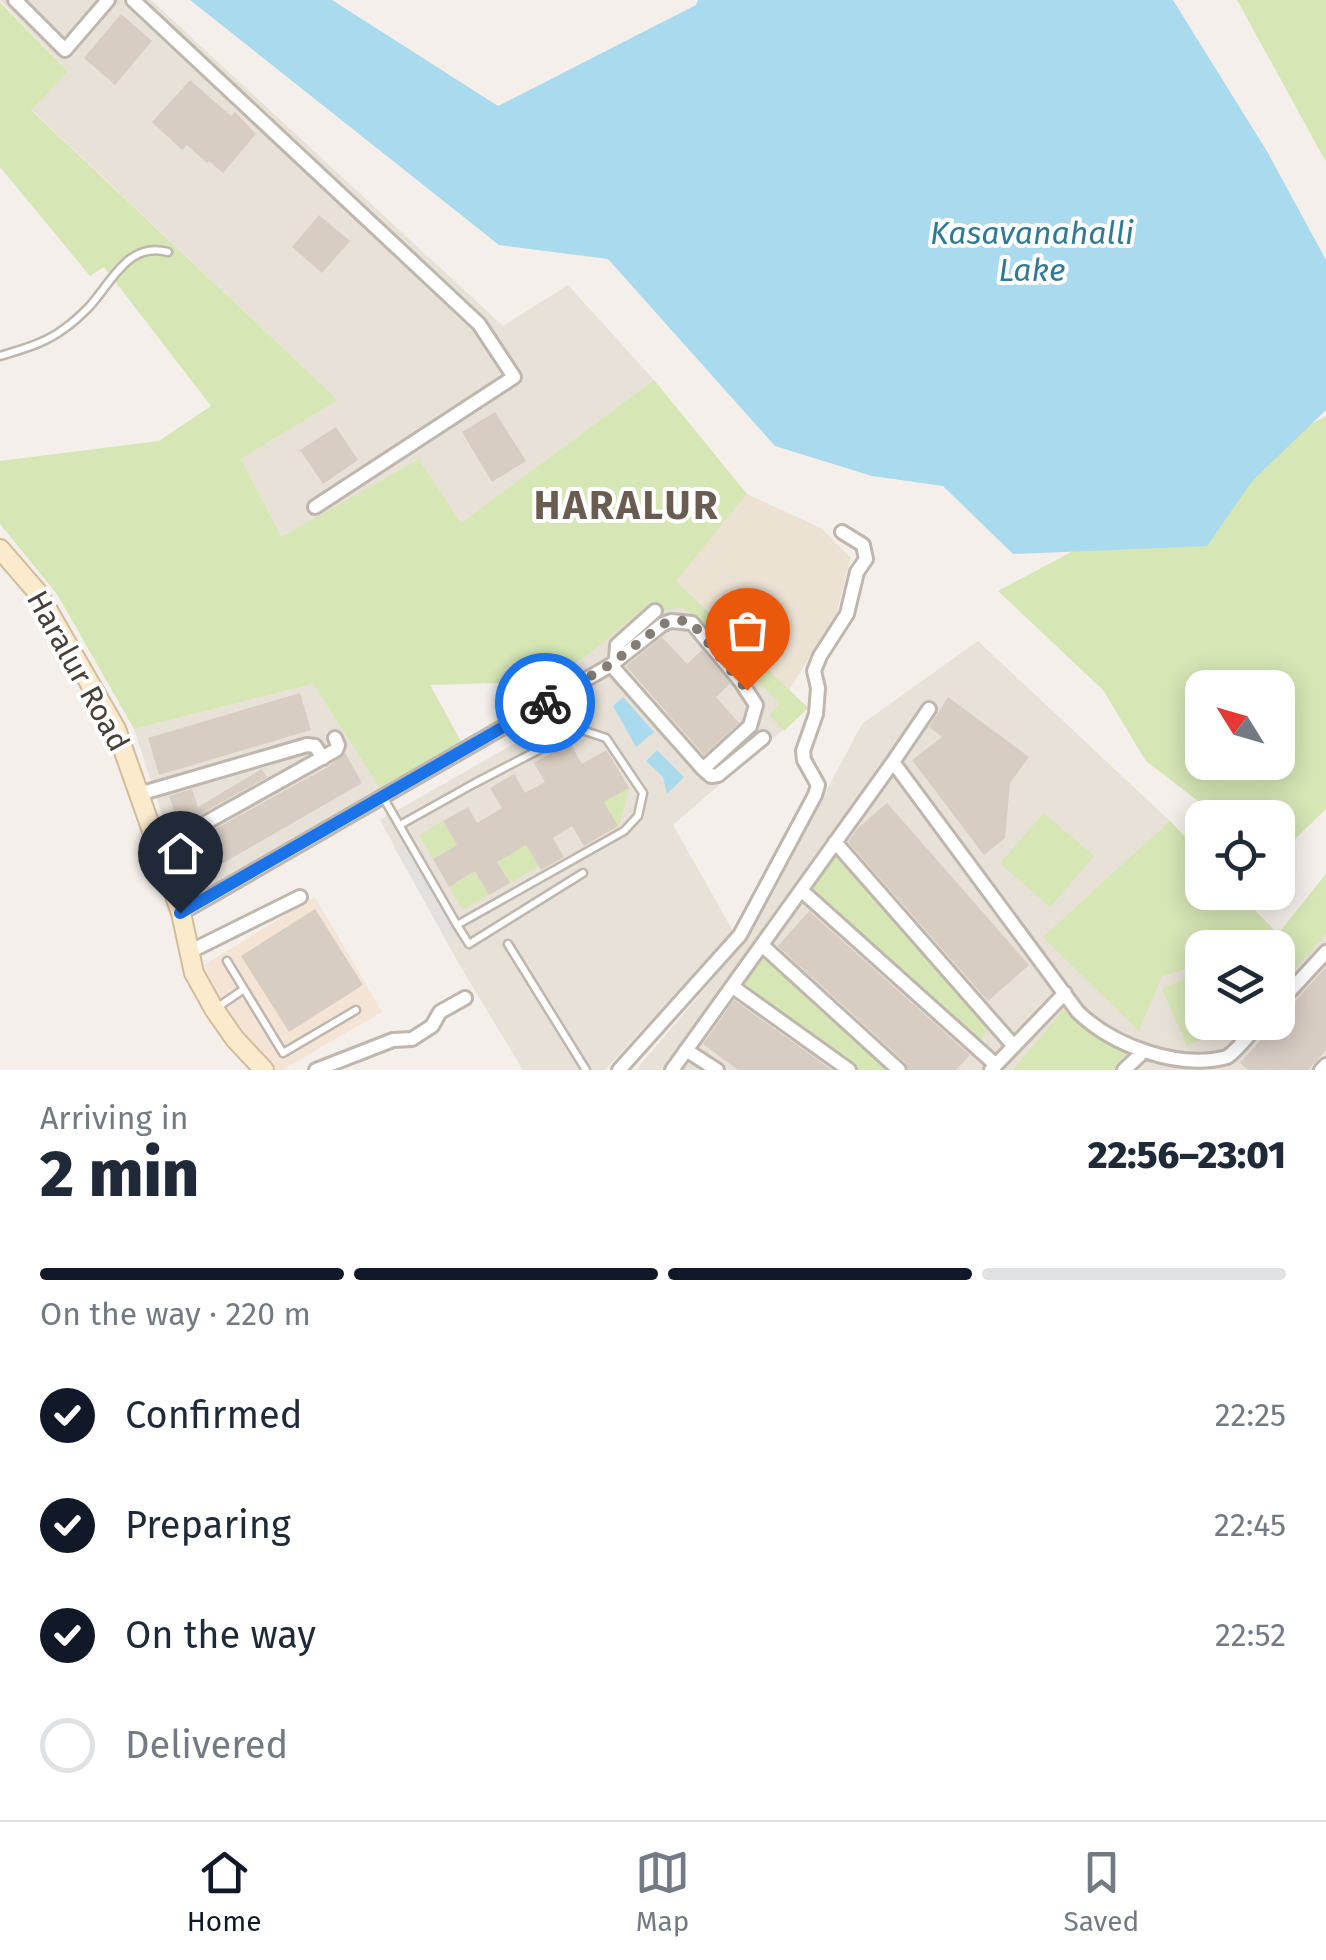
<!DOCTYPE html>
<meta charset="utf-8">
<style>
:root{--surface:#fff;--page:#f2f2f3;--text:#1f2937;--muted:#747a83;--line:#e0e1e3;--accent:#111827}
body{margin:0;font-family:"Fira Sans",sans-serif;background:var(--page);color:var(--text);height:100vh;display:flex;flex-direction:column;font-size:38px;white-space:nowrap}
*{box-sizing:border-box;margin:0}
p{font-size:32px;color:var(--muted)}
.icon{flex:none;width:55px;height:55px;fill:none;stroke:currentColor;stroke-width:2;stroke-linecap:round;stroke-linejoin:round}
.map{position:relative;height:1070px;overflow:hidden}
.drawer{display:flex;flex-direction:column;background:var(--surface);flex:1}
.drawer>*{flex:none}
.needle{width:65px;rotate:307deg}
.tools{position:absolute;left:1185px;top:670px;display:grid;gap:20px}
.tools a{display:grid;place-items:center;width:110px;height:110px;border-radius:20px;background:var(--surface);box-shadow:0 5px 25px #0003;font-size:50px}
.pin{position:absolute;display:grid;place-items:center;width:85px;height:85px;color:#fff;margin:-102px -42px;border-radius:50% 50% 50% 0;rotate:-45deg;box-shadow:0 0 10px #0007}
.pin .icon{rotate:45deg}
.courier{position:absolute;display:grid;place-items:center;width:100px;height:100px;margin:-50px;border:8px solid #1a73e8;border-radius:50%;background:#fff;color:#222;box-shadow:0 2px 12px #0007}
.overview em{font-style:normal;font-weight:800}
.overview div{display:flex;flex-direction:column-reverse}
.overview{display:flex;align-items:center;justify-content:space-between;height:170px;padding:0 40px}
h1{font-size:65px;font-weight:800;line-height:75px}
.bar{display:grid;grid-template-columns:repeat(4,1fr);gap:15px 10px;align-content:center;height:120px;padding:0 40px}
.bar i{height:12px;border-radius:8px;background:var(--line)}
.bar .on{background:var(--accent)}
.bar p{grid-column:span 4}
ol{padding:0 40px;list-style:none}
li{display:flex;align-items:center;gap:30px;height:110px}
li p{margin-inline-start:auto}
li .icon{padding:10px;border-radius:50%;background:var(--accent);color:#fff;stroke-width:4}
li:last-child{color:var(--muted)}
li i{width:55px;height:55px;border:5px solid var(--line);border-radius:50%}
.menu{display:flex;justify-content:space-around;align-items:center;height:140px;border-top:2px solid var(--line);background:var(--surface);font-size:28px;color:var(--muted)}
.menu a{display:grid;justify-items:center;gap:5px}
.menu .on{color:var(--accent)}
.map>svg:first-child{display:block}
</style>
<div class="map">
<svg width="1326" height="1070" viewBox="0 0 1326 1070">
<rect width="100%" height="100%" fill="#f4efea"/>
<path fill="#e7e1d8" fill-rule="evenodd" d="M0 0H151L503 326 568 285 654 380 461 523 419 459 283 538 241 459 338 400 31 109 68 72Z
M676 580 808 708 673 825 733 931 605 1070H523L460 966 380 820 570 712 553 680 588 655Z
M978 641 1170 821 1202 855V892L1238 893 1278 934 1326 874V1070H636L747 939 862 724ZM1202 948H1278V1022H1202Z
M313 684 381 790 190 900 134 729Z"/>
<path fill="#f4e4d6" d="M315 897 382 1012 282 1070H275L225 1013 204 965Z"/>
<path fill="#ece2d4" d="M747 494 821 528 851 558 835 618 789 690 676 580Z"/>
<path fill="#d6e6b5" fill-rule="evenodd" d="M1237 0H1326V162Z
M0 2 68 72 31 110 338 400 241 459 282 537 419 459 461 523 654 380 747 494 676 581 808 708 784 731 769 715 780 704 696 617 681 607 663 611 654 600 588 655 540 687 500 683 430 685 463 745 381 790 313 684 134 729 57 594 0 524V461L159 441 211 406 104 267 90 276 0 167Z
M1326 416V809L1293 841 1278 844V818L1219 817 1146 761 1103 690 998 591ZM1202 688H1278V762H1202Z
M629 788 619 827 604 802Z
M1044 813 1094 856 1050 907 1000 863Z
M443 821 457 845 433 859 419 835Z
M1170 821 1202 855V892L1238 893 1278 934 1326 874V934L1278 989V948H1202V977L1197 966 1162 976 1139 1031 1043 937Z
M526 845 539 866 509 883 497 862Z
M835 849 991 1024 978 1045 805 891Z
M475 871 489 895 463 910 449 887Z
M764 949 896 1070H852L737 987Z
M1195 974 1202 991V1022L1217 1023 1220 1031 1187 1046 1162 989Z
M1064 1009C1084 1031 1106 1042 1133 1054L1115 1070H1013Z"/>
<path fill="#e3e0de" d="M553 680 560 691 518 716 500 683 540 687Z
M405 841 458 935 447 941 394 847Z"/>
<path fill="#aadaed" d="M190 0H332L498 106 696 5 698 0H1173L1268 153 1326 260V410L1253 480 1207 546 1013 554 943 486 872 476 775 446 608 259 499 245Z
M623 697 654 732 636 747 613 706Z
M657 750 684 777 667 794 663 777 646 761Z"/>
<path fill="#d8cdc3" d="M121 14 152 41 115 85 84 58Z
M190 80 231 116 235 112 256 134 223 173 209 161 207 163 187 145 182 150 152 122Z
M319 215 350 241 322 273 292 247Z
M495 412 526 461 492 482 462 432Z
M336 427 358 460 323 484 300 450Z
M662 637 687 664 702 650 730 684 716 697 739 723 704 755 626 666Z
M300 693 311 730 159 775 148 738Z
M948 697 1029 757 1010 783 1005 838 984 855 912 760 942 737 929 727Z
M570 743 582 764 606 750 613 761 629 788 604 802 618 826 584 846 572 826 553 838 564 857 541 870 526 845 497 862 510 883 489 895 475 871 449 887 433 859 457 845 443 821 468 807 477 823 502 808 490 788 514 774 525 793 545 782 534 763Z
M345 753 362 783 199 877 182 847 328 767Z
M262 769 267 777 179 826 169 796 192 789 198 807Z
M887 803 1029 965 988 1001 848 842 858 828Z
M315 909 363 985 289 1032 241 956Z
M809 911 970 1055 956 1070H909L906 1063 778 946Z
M1326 967V1050L1308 1070H1248L1240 1063Z
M734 1000 832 1070H738L703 1044Z"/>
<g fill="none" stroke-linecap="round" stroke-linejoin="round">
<defs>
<path id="lane" d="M0 356C23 349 46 343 65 328 74 322 82 314 89 307 112 282 128 241 168 252
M383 797 457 925 624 831 638 816 643 793 606 738 579 729 475 783 400 825
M457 925 469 944 583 873
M508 944 586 1070
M244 989 283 1053 356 1010
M215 1009 244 989 227 961"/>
<path id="street" d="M15 0 65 50 108 0
M133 0 479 324 514 377 315 507
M671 621 692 623 741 682 756 705 750 726 703 769 611 665 663 624Z
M616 660 617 645 655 611
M893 762 929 709
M703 769 711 776 718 775 763 738
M139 794 307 745 315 746 323 758
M180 837 336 750 338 745 335 738
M835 842 1013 1045
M801 890 996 1065
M181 913 611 665
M763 946 899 1070
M189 952 300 897
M733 987 849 1070
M1278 1004 1326 952
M686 1050 717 1070
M316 1070 393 1040 412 1039 432 1026 440 1012 465 998
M619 1070 740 935 815 795 818 785 804 760 803 751 816 714 818 688 814 671 820 656 847 614 857 572 866 559 863 545 842 532
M672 1070 893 762 1078 1012C1113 1046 1179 1070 1227 1057 1239 1049 1250 1033 1260 1022
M991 1070 1065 993
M1124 1070 1139 1056
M1321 1070 1326 1065"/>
<path id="secondary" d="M0 549 38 593 116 729 181 913 194 973 214 1009 235 1039 264 1070"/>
</defs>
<use href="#lane" stroke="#bfb6ad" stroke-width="11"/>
<use href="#street" stroke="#bfb6ad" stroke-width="18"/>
<use href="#secondary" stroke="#d1bc9c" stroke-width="22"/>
<use href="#lane" stroke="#fff" stroke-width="6"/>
<use href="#street" stroke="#fff" stroke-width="12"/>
<use href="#secondary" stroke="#fceacc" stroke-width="18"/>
</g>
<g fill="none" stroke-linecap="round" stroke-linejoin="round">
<path stroke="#847d76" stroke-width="10" stroke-dasharray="0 18" d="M545 703 611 664 663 624 679 620 692 623 747 690"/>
<path stroke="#1a73e8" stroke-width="12" d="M180 913 545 703"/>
</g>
<g text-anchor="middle" stroke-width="8" stroke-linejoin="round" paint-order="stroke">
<g font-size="30" fill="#473f38" stroke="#fff">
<text transform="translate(78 671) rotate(61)" y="10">Haralur Road</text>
</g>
<g font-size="32" font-style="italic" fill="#307a96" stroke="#fff">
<text x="1032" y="244">Kasavanahalli<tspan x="1032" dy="37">Lake</tspan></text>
</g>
<g font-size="40" font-weight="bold" letter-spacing="2.5" fill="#6a5c50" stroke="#fff">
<text x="627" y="519">HARALUR</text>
</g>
</g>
</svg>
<div class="tools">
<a><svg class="needle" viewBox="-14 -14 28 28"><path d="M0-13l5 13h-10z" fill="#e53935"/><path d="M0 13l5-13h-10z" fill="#747a83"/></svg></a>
<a><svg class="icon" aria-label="locate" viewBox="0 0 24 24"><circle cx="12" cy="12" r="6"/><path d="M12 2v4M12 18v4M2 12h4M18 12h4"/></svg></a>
<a><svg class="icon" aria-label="layers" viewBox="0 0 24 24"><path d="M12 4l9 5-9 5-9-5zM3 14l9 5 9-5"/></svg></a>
</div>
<div class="pin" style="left:747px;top:690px;background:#ea580c"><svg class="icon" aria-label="bag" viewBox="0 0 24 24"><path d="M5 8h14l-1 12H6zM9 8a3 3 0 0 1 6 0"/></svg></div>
<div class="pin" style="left:180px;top:913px;background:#1f2937"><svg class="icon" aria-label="home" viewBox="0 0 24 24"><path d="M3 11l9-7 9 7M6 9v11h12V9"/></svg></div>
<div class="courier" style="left:545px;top:703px"><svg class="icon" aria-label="bike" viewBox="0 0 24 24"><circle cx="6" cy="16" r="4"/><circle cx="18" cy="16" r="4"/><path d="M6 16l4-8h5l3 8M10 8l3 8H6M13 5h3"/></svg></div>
</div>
<section class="drawer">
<div class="overview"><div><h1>2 min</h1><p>Arriving in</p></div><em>22:56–23:01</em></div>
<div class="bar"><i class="on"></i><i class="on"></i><i class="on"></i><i></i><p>On the way · 220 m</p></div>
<ol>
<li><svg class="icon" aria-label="check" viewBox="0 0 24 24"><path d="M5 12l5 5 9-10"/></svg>Confirmed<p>22:25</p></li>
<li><svg class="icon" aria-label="check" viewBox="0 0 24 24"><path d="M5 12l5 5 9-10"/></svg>Preparing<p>22:45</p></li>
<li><svg class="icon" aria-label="check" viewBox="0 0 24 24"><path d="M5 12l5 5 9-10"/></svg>On the way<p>22:52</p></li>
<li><i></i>Delivered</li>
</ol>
</section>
<nav class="menu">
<a class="on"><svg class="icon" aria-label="home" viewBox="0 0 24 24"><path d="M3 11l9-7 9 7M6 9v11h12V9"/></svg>Home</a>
<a><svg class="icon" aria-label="map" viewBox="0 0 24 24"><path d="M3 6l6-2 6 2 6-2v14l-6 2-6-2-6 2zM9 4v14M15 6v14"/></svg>Map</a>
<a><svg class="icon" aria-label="saved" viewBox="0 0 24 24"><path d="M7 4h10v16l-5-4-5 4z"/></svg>Saved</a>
</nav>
